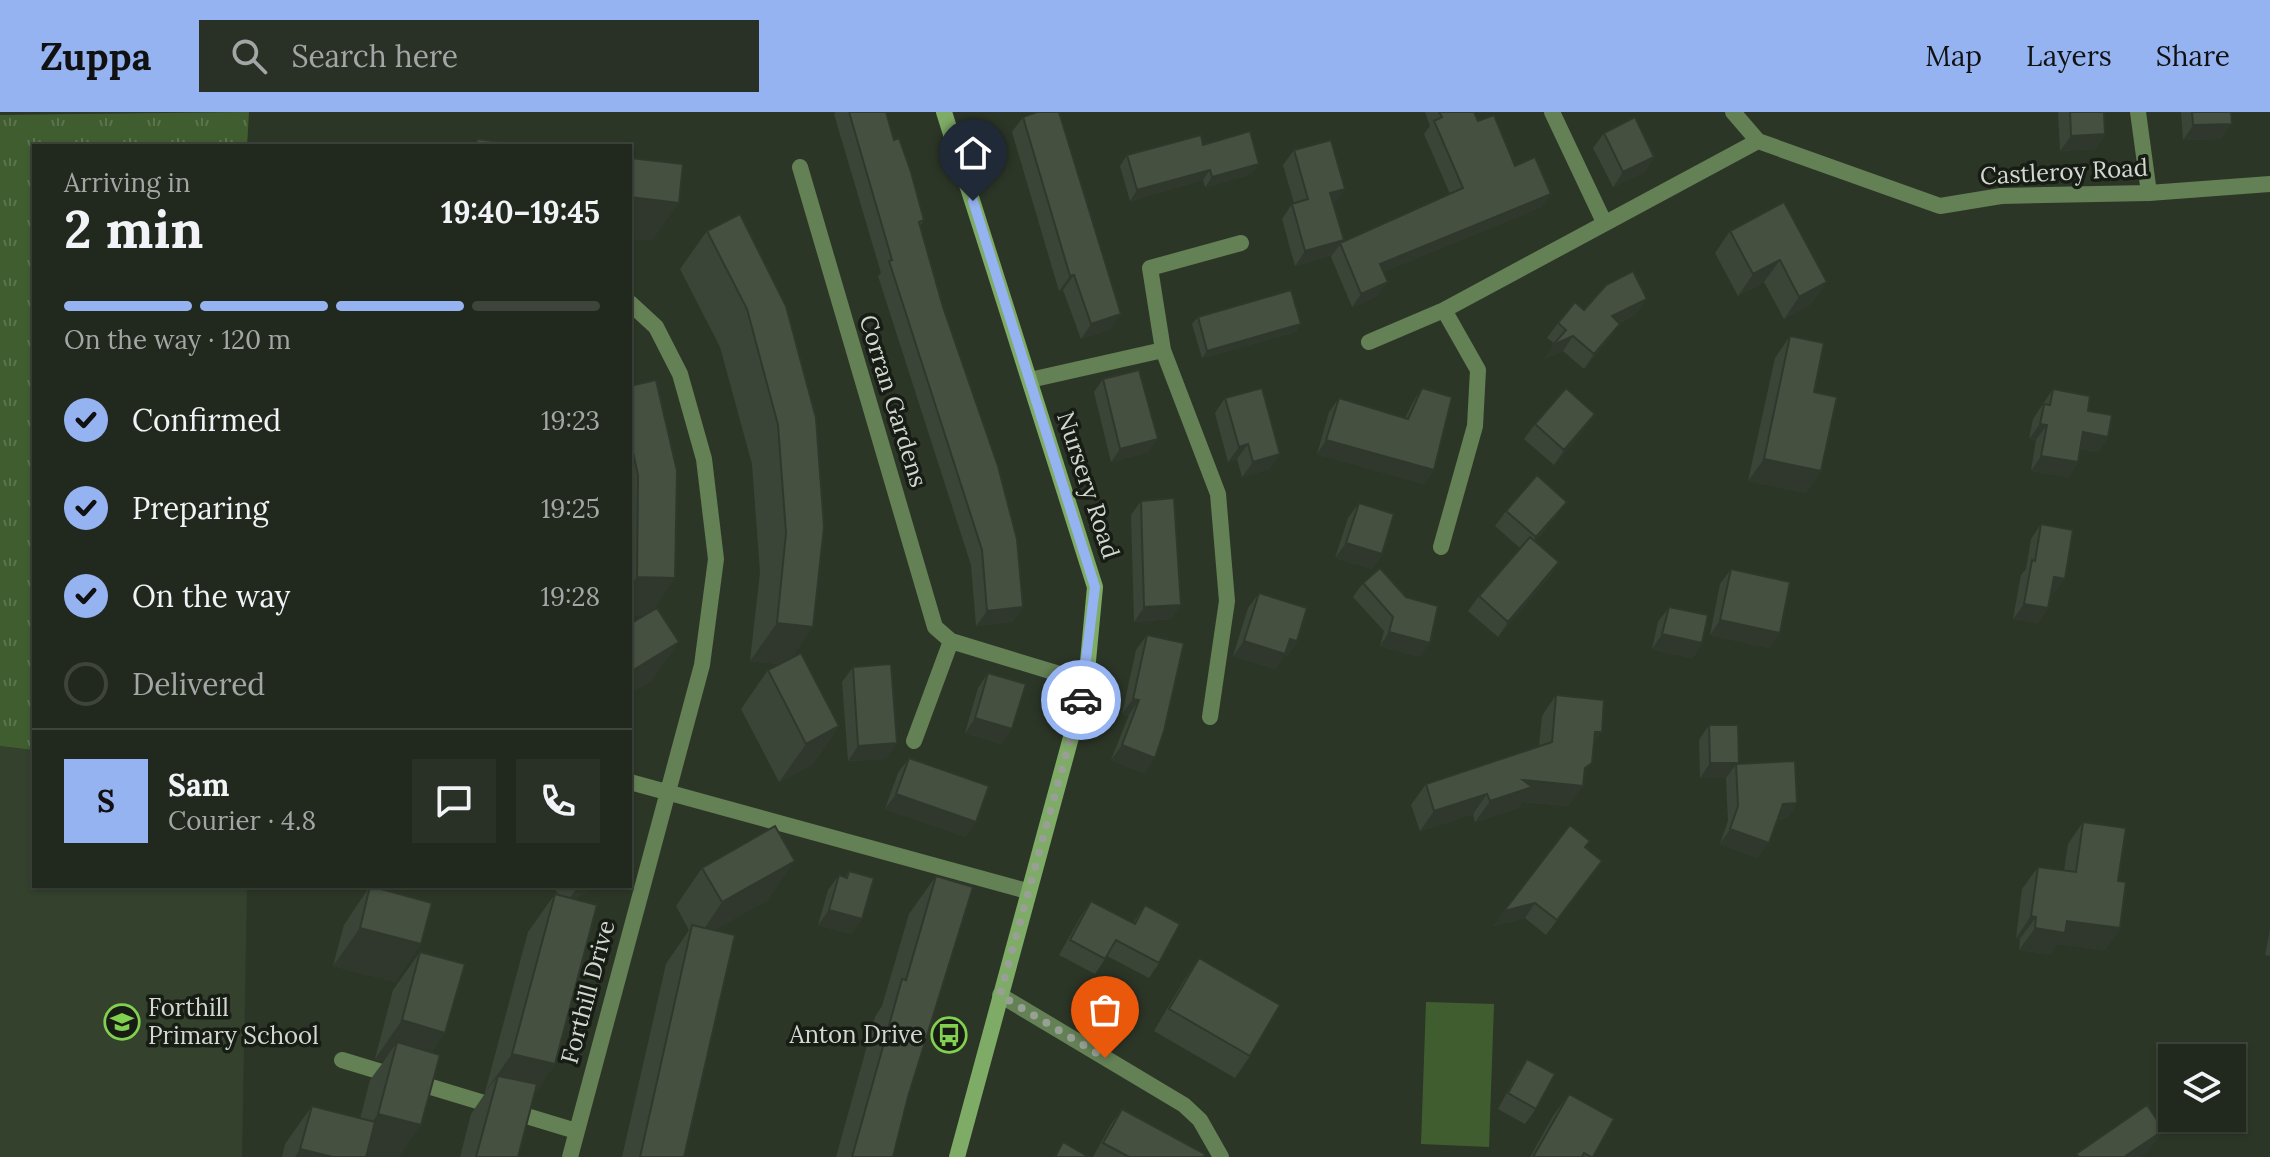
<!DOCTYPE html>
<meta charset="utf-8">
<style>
:root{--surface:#21281d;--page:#293026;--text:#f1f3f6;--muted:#a2a6a4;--line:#3e443b;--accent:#95b2f1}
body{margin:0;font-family:Lora,serif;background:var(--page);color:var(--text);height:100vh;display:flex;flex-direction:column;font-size:30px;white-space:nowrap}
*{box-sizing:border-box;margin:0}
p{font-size:26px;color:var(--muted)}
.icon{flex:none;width:44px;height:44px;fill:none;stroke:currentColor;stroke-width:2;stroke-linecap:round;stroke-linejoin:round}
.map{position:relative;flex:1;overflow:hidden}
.side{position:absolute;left:32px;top:32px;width:600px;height:744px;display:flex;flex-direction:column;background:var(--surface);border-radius:0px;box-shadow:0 2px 6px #0004,0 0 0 2px var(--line)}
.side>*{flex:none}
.tools{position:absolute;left:2158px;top:932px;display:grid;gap:16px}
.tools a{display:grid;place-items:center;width:88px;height:88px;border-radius:0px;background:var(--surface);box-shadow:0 2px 6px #0004,0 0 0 2px var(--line);font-size:40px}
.pin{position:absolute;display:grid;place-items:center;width:68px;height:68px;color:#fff;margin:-82px -34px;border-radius:50% 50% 50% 0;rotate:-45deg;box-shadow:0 0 8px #0007}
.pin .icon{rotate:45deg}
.courier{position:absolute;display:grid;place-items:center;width:80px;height:80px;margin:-40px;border:6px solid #95b2f1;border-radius:50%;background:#fff;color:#222;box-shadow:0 2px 10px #0007}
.headline em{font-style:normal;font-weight:700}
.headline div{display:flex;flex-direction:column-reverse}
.headline{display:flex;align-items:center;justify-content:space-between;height:136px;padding:0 32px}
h1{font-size:52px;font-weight:700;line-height:60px}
.bar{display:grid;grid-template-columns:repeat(4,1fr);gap:12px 8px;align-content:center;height:96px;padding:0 32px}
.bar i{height:10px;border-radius:6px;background:var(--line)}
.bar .selected{background:var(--accent)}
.bar p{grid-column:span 4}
.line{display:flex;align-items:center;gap:20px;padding:0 32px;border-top:2px solid var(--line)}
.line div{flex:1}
.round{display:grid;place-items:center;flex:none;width:84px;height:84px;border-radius:0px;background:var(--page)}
ol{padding:0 32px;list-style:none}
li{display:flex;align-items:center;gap:24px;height:88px}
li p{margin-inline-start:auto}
li .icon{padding:8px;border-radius:50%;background:var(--accent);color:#111;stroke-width:4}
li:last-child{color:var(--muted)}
li i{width:44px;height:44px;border:4px solid var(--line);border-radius:50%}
header{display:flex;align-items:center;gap:48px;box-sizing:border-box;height:112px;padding:0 40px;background:var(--accent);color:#111}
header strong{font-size:38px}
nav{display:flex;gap:44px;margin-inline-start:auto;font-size:28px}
.search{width:560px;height:72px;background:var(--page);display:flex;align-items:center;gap:20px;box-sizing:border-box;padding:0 28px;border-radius:0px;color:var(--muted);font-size:30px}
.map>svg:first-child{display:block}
</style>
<header>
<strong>Zuppa</strong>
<div class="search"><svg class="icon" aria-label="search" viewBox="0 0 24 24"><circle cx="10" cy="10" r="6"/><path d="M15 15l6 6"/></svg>Search here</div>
<nav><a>Map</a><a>Layers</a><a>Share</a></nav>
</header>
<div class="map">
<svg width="2270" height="1045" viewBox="0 0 2270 1045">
<defs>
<pattern id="park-tufts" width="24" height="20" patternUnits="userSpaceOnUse" patternTransform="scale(2)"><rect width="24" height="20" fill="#405d30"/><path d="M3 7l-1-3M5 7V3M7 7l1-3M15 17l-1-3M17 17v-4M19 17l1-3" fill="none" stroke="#5b744d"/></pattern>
</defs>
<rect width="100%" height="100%" fill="#2c3627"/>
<path fill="#34412d" d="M0 634 34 638V774H247L242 1045H0Z"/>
<path fill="url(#park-tufts)" d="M249 0 247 34H34V638L0 634V3Z"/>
<path fill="#405d30" d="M1426 890 1494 892 1489 1035 1421 1032Z"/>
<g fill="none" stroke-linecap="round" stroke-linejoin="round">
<path stroke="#648055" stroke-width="16" d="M1552 0 1604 110
M1733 0 1758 29
M2138 0 2149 81
M800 55 935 515 951 529 1086 570
M1369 230 1444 198 1758 29 1940 94 2001 84 2149 81 2270 72
M1030 268 1163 238
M1441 435 1475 314 1478 258 1444 198
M1210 605 1227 489 1218 382 1163 238 1150 156 1241 131
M914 629 951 529
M630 670 1027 779
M1000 883 1184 993 1200 1008 1221 1045
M342 948 576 1019
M570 1045 702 553 716 447 704 347 680 262 656 215 630 191"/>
<path stroke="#7eab66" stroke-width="16" d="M944 0 1095 475 1086 570 957 1045"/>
</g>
<path fill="#3b4537" d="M836 0H886L894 28 924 108 920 114 1023 495 1012 510 976 514 971 453 878 164 881 161 834 2Z
M1425 0H1474L1478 9 1515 54 1551 82 1541 95 1383 160 1378 184 1352 195 1331 145 1332 143 1295 154 1282 107 1292 92 1294 91 1283 53 1294 38 1333 92 1341 131 1450 82 1424 22 1430 14Z
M2058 0H2104L2105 22 2095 37 2060 39Z
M2181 0H2231L2221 27 2183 28Z
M1023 5 1110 217 1081 227 1063 178 1059 179 1012 20Z
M1604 21 1654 45 1644 60 1613 75 1593 36Z
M1203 33 1252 62 1205 75 1203 68 1130 89 1120 54 1127 43Z
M1784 90 1811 192 1784 207 1764 170 1738 184 1715 141 1730 119Z
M707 119 786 194 791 546 839 614 812 653 779 670 741 597 768 558 780 552 750 549 760 460 752 352 720 235 680 157Z
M1584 198 1636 202 1619 211 1620 212 1609 227 1584 257 1563 239 1543 248 1555 232 1547 226 1558 211Z
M1198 205 1301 212 1295 220 1202 246 1192 212Z
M1790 224 1814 280 1821 359 1806 381 1748 369 1775 246Z
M1103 267 1149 340 1111 350 1094 280Z
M630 274 675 466 651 500 652 569 644 504H630Z
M1422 276 1424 372 1317 342 1329 300 1339 286 1405 306 1413 290Z
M2053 277 2088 299 2108 325 2098 340 2081 337 2078 350 2068 365 2031 359 2036 328 2029 327 2033 307Z
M1225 286 1280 342 1269 357 1242 365 1237 347 1228 350 1215 301Z
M1535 312 1585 317 1554 353 1524 327Z
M1141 389 1171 507 1134 510 1131 403Z
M1359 391 1382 442 1372 457 1335 446 1348 406Z
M1506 399 1556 405 1535 429 1559 450 1549 465 1498 525 1468 499 1479 484 1520 436 1495 414Z
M2041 412 2054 482 2051 481 2038 511 2013 507 2021 463 2026 457 2031 427Z
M1380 456 1420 545 1380 534 1384 519 1353 485 1363 471Z
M1731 457 1780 521 1769 536 1710 523 1720 472Z
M1259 481 1297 529 1287 544 1285 543 1275 557 1233 544 1248 496Z
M1669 495 1702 531 1692 546 1652 537 1658 510Z
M1147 523 1155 646 1144 661 1111 648 1129 603 1122 602 1136 538Z
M853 555 886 647 848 649 842 570Z
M988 561 1012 617 1001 632 965 621 978 576Z
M1556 583 1594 631 1585 662 1569 694 1522 690 1518 696 1475 710 1473 702 1420 719 1411 693 1426 672 1539 634 1542 604Z
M1709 613 1739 651 1797 691 1787 706 1778 707 1758 746 1720 732 1728 709 1726 666H1700L1699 628Z
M909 646 966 725 885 697 898 661Z
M2083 710 2118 769 2120 816 2105 838 2057 832 2050 842 2019 838 2020 827 2016 826 2022 777 2038 755 2064 759 2068 732Z
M1585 736 1592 764 1546 823 1525 806 1493 814Z
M702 756 768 788 714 818 684 1045H622L666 852 689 818 676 794Z
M849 759 862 807 851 822 818 813 828 778 839 763 845 765Z
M936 764 893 1045H836L875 905 882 894 909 802Z
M370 774 421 832 395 870 333 854 344 813Z
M553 774H595L575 787 555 952 535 981 518 1045H460L471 1002 486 980H485L528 820 555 782H558Z
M1091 789 1133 811 1145 793 1159 851 1149 866 1107 844 1095 862 1059 843 1081 804Z
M2270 818V844L2265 843Z
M420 840 432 940 366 1045H282L285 1032 312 994 360 1007 370 968 384 949 375 947 393 878Z
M1199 846 1250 944 1235 966 1154 919 1184 868Z
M1527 947 1536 997 1525 1012 1498 997 1517 962Z
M1569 982 1593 1045H1530L1553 1004Z
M1122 997 1203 1045H1093L1111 1012Z"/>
<path fill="#30382d" d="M2232 12 2221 27 2183 28 2193 13Z
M2105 22 2095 37 2060 39 2071 24Z
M1654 45 1644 60 1613 75 1623 60Z
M1259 52 1252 62 1205 75 1212 65Z
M1210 58 1203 68 1130 89 1137 78Z
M1345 77 1334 92 1330 81Z
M1551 82 1541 95 1371 165 1380 152Z
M630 85 679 91 652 129 630 127Z
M1344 128 1332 143 1295 154 1305 139Z
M1780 148 1764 170 1738 184 1753 162Z
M1074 163 1063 178 1059 179 1070 164Z
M1388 170 1378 184 1352 195 1361 182Z
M1827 170 1811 192 1784 207 1799 185Z
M1647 187 1636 202 1601 219 1612 204Z
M1121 202 1110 217 1081 227 1091 212Z
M1301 212 1295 220 1202 246 1207 239Z
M1620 212 1609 227 1584 257 1594 242Z
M1573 224 1563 239 1543 248 1553 233Z
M1595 302 1585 317 1554 353 1564 338Z
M2040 312 2047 313 2036 328 2029 327Z
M2083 320 2108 325 2098 340 2073 335Z
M1158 327 1149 340 1111 350 1120 337Z
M1326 328 1434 358 1424 372 1317 342Z
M1248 332 1237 347 1228 350 1239 335Z
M1280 342 1269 357 1242 365 1253 350Z
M2041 344 2078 350 2068 365 2031 359Z
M1764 347 1821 359 1806 381 1748 369Z
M1567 390 1556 405 1525 440 1536 425Z
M1346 431 1382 442 1372 457 1335 446Z
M1559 450 1549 465 1498 525 1508 510Z
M637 465 675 466 648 504H630V474Z
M2054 465 2065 467 2054 482 2043 480Z
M2024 492 2048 496 2038 511 2013 507Z
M1181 493 1171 507 1134 510 1144 495Z
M1023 495 1012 510 976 514 987 499Z
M1720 508 1780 521 1769 536 1710 523Z
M777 511 813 515 787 553 750 549Z
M1389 520 1430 531 1420 545 1380 534Z
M1662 522 1702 531 1692 546 1652 537Z
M1290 527 1297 529 1287 544 1285 543 1275 557 1233 544 1244 529Z
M679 530 652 569 630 582V560Z
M1133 587 1139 588 1129 603 1122 602Z
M975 606 1012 617 1001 632 965 621Z
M839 614 812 653 779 670 806 632Z
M1595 620H1602L1587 641Z
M897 631 886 647 848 649 858 634Z
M1122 633 1155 646 1144 661 1111 648Z
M1592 651 1578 671 1583 674 1569 694 1522 690 1518 696 1475 710 1490 689 1523 668 1585 656Z
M1710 651H1739L1736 652 1726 666H1700Z
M896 682 976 710 966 725 885 697Z
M1487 682 1473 702 1420 719 1434 699Z
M1797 691 1787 706 1772 707 1783 692Z
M1730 717 1769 731 1758 746 1720 732Z
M795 749 768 788 696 829 722 790Z
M1602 749 1592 764 1546 823 1557 808Z
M578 774H595L565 793Z
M1535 791 1525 806 1493 814 1504 799Z
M829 798 862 807 851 822 818 813Z
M2031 804 2036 805 2020 827 2016 826Z
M2067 809 2120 816 2105 838 2057 832 2050 842 2019 838 2035 816Z
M360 816 421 832 395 870 333 854Z
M402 908 445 921 418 960 397 930 384 949 375 947Z
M512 942 555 952 529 990 498 964 485 980Z
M378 1002 421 1013 399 1045H369L351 1040Z
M2164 1018 2148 1040 2140 1045H2124Z
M300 1037 333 1045H295Z"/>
<path fill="#455040" stroke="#30382d" stroke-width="2" d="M849 0H886L894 28 899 26 911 60 924 108 919 110 943 195 998 354 1017 427 1023 495 987 499 982 438 889 149 892 148Z
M1037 0H1059L1121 202 1091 212 1074 163 1070 164 1023 5Z
M1439 0H1474L1478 9 1494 3 1515 54 1535 45 1551 82 1380 152 1388 170 1361 182 1340 131 1463 76 1434 9 1442 5Z
M2070 0H2104L2105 22 2071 24Z
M2192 0H2231L2232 12 2193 13Z
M1635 5 1654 45 1623 60 1604 21Z
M1250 19 1259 52 1212 65 1210 58 1137 78 1127 43 1201 23 1203 33Z
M477 27 532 34H476Z
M1331 28 1345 77 1330 81 1344 128 1305 139 1292 92 1308 87 1294 38Z
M630 46 683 52 679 91 630 85Z
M1784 90 1827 170 1799 185 1780 148 1753 162 1730 119Z
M740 102 786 194 816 306 824 415 813 515 777 511 786 421 778 313 747 197 707 119Z
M1633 159 1647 187 1612 204 1620 212 1594 242 1573 224 1553 233 1566 218 1558 211 1575 190 1584 198 1606 173Z
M1291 178 1301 212 1207 239 1198 205Z
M1790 224 1824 231 1814 280 1837 285 1821 359 1764 347Z
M1139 258 1158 327 1120 337 1103 267Z
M656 268 677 359 675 466 637 465 638 363 630 327V274Z
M1262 276 1280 342 1253 350 1248 332 1239 335 1225 286Z
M1422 276 1452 285 1434 358 1326 328 1339 286 1408 307Z
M1566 276 1595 302 1564 338 1535 312Z
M2053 277 2090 284 2088 299 2112 303 2108 325 2083 320 2078 350 2041 344 2047 313 2040 312 2044 292 2050 293Z
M1537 363 1567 390 1536 425 1506 399Z
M1174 386 1181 493 1144 495 1141 389Z
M1359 391 1394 402 1382 442 1346 431Z
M2041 412 2073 418 2065 467 2054 465 2048 496 2024 492 2032 448 2035 449Z
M1530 425 1559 450 1508 510 1479 484Z
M1380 456 1406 485 1438 494 1430 531 1389 520 1393 505 1363 471Z
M1731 457 1790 470 1780 521 1720 508Z
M1259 481 1307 496 1297 529 1290 527 1285 542 1244 529Z
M1669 495 1708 503 1702 531 1662 522Z
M657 496 679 530 630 560V512Z
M1147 523 1184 531 1164 619 1155 646 1122 633 1139 588 1133 587Z
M801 541 839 614 806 632 768 558Z
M891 552 897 631 858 634 853 555Z
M988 561 1026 572 1012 617 975 606Z
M1556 583 1604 588 1602 620H1595L1592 651 1585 656 1583 674 1523 668 1532 675 1490 689 1487 682 1434 699 1426 672 1552 630Z
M1709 613H1738L1739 651H1710Z
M909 646 989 674 976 710 896 682Z
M1795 649 1797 691 1783 692 1769 731 1730 717 1738 694 1736 652Z
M2083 710 2126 716 2118 769 2126 770 2120 816 2067 809 2065 821 2035 816 2036 805 2031 804 2038 755 2076 760Z
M1570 713 1590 729 1585 735 1602 749 1557 808 1535 791 1504 799Z
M775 714 795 749 722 790 702 756Z
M849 759 874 766 862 807 829 798 839 763 847 766Z
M936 764 973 775 908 985 893 1045H852L902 867 906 868Z
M370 774 432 791 421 832 360 816Z
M555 782 597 793 555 952 512 942Z
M1091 789 1135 812 1145 793 1180 812 1159 851 1116 828 1105 847 1070 828Z
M692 813 735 823 684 1045H640Z
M420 840 465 852 445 921 402 908Z
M1199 846 1280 893 1250 944 1169 897Z
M397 930 440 943 421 1013 378 1002Z
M1527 947 1555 962 1536 997 1508 981Z
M498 964 537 972 518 1045H476Z
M1569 982 1614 1007 1593 1045H1591L1584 1041 1582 1045H1533Z
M2147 993 2164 1018 2124 1045H2079L2076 1042Z
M312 994 375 1010 366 1045H333L300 1037Z
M1122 997 1205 1042 1203 1045H1129L1103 1031Z
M1063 1030 1089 1045H1055Z"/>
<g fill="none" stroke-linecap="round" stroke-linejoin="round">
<path stroke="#989f94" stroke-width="8" stroke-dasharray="0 14.4" d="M1081 588 1000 883 1105 946"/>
<path stroke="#95b2f1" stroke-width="10" d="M973 89 1095 475 1081 588"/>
</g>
<defs>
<symbol id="school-ring" viewBox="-11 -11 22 22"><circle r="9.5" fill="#171c15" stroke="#82d04f" stroke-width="1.5"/><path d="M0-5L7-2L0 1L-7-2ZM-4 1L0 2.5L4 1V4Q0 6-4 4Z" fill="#82d04f"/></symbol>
<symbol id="bus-ring" viewBox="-11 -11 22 22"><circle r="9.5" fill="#171c15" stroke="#82d04f" stroke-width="1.5"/><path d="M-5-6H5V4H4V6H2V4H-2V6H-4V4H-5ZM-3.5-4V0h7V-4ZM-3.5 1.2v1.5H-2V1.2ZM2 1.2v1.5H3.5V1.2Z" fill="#82d04f"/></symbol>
</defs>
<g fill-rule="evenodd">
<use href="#school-ring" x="102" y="890" width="40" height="40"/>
<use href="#bus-ring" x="929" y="903" width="40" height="40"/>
</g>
<g text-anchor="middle" stroke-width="7" stroke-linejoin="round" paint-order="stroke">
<g font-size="24" fill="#d2d8cf" stroke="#171c15">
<text transform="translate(2064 60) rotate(-3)" y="8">Castleroy Road</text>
<text transform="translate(893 289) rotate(73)" y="8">Corran Gardens</text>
<text transform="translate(1088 373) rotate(72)" y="8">Nursery Road</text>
<text transform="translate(588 880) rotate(-75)" y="8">Forthill Drive</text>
</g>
<g font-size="24" fill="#d2d8cf" stroke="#171c15" text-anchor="start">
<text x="148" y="904">Forthill<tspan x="148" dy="28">Primary School</tspan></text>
<text x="923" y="931" text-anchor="end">Anton Drive</text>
</g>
</g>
</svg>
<div class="tools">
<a><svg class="icon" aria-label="layers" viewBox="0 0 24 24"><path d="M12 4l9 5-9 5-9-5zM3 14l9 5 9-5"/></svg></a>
</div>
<div class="pin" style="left:1105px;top:946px;background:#ea580c"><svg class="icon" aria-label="bag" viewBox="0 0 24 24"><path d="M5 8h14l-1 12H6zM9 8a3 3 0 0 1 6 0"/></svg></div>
<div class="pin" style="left:973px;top:89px;background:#1f2937"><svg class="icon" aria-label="home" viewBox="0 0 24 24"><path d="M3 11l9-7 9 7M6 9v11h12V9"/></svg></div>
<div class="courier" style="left:1081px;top:588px"><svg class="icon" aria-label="car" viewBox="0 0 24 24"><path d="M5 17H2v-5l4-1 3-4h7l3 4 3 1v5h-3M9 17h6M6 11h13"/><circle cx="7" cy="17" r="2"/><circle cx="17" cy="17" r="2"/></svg></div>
<section class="side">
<div class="headline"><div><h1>2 min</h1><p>Arriving in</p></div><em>19:40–19:45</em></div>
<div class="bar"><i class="selected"></i><i class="selected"></i><i class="selected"></i><i></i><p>On the way · 120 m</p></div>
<ol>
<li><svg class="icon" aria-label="check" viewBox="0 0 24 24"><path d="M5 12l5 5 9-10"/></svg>Confirmed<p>19:23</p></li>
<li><svg class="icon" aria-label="check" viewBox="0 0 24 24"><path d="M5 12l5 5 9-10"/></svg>Preparing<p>19:25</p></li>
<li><svg class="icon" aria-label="check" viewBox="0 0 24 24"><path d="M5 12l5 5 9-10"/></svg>On the way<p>19:28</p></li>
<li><i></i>Delivered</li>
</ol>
<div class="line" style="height:144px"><b class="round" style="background:var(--accent);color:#111">S</b><div><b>Sam</b><p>Courier · 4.8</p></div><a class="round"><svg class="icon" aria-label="chat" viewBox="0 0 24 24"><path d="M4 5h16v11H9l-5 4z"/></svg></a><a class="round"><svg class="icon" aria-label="phone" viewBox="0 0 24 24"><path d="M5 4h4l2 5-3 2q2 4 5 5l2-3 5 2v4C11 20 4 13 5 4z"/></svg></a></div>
</section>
</div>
